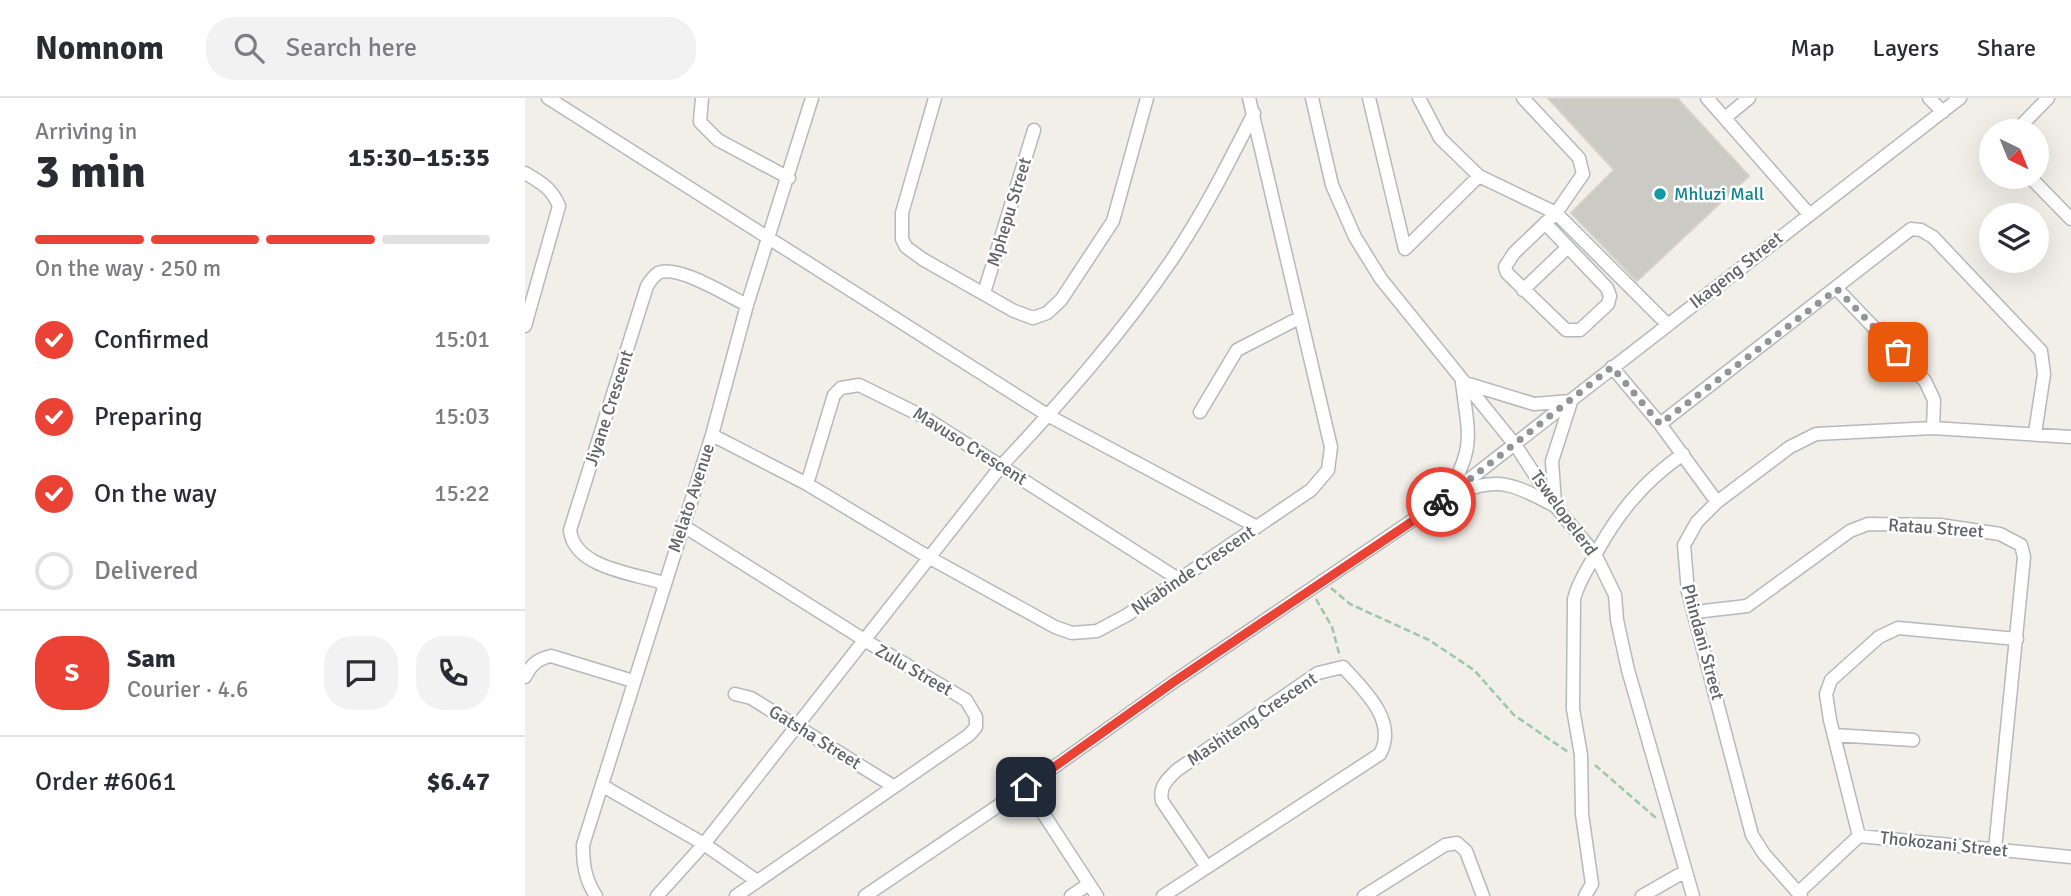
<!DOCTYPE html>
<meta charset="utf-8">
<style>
:root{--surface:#fff;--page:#f2f2f3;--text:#2b2b33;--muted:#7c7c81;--line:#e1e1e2;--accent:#ea4335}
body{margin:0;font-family:Signika,sans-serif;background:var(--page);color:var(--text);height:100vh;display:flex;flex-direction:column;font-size:26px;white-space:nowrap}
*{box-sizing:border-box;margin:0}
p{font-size:23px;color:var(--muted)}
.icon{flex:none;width:38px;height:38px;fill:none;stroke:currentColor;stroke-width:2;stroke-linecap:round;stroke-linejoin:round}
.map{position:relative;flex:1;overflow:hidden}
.panel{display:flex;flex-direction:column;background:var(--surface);width:525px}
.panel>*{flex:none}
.needle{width:46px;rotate:137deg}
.fabs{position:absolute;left:1454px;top:21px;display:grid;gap:14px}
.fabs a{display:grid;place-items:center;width:70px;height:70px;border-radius:50%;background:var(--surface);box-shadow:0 7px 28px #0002;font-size:35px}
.pin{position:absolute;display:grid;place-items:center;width:60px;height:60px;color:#fff;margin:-30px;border-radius:14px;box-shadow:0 4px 10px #0006}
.courier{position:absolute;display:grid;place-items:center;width:70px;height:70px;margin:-35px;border:5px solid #ea4335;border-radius:50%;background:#fff;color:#222;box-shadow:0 2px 9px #0007}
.head em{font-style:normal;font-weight:700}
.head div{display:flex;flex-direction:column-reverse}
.head{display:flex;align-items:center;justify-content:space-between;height:119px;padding:0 35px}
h1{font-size:46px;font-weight:700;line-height:52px}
.bar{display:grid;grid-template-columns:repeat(4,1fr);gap:10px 7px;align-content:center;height:84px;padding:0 35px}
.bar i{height:9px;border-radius:5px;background:var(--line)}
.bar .selected{background:var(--accent)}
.bar p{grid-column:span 4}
.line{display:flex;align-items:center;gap:18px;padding:0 35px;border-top:2px solid var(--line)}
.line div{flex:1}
.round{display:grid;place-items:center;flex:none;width:74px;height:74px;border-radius:28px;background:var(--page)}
ol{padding:0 35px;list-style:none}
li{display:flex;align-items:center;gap:21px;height:77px}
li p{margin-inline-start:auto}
li .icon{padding:7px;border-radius:50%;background:var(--accent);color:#fff;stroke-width:4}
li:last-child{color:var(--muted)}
li i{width:38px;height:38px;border:4px solid var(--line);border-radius:50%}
header{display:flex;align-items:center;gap:42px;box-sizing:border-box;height:98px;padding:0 35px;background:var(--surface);border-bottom:2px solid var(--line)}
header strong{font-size:33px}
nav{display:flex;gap:38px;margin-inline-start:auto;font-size:24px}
.search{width:490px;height:63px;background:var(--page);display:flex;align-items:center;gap:18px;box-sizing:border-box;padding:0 24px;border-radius:28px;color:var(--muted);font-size:26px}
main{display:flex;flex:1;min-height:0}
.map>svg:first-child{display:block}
</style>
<header>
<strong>Nomnom</strong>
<div class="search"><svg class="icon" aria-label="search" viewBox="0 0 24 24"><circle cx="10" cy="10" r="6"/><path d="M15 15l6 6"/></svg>Search here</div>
<nav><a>Map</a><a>Layers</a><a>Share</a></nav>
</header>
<main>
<section class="panel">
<div class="head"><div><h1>3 min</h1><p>Arriving in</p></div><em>15:30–15:35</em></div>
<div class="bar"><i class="selected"></i><i class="selected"></i><i class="selected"></i><i></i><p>On the way · 250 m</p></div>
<ol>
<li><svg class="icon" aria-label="check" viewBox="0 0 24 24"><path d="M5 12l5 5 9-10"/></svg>Confirmed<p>15:01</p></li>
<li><svg class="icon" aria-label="check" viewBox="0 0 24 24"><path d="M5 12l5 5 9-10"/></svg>Preparing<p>15:03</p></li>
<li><svg class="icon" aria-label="check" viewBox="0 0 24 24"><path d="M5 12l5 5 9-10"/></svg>On the way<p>15:22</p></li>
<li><i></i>Delivered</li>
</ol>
<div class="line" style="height:126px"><b class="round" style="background:var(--accent);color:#fff">S</b><div><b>Sam</b><p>Courier · 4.6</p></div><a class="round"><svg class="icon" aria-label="chat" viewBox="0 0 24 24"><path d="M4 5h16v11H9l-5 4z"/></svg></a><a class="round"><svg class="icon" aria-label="phone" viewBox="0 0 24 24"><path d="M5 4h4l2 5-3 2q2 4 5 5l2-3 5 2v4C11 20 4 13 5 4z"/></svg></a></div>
<div class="line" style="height:91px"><div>Order #6061</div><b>$6.47</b></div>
</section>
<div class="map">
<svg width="1546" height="798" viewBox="0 0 1546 798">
<rect width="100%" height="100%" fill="#f1efe8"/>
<path fill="#cccac5" stroke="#d6d1c6" stroke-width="2" d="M1023 0H1152L1224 78 1112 183 1046 115 1089 72Z"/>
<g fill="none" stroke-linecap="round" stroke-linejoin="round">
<defs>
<path id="minor" d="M23 0 524 318 732 429
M177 0 175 24 193 42 264 80
M410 0 377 115V141L381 149 399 162 489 213 508 220 522 215 536 202 588 123 622 0
M787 0 807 87 830 139 856 181 991 348 1031 409 1070 456 1090 497 1092 522 1103 572 1168 798
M844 0 880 151 954 78
M894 0 915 40 954 78 1031 115 1142 226
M998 0 1054 60 1058 76 1031 115 989 155 980 169 982 175 1041 232H1055L1083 206 1085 198 1082 190 1020 125
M1182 0 1283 115
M1404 0 1418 14
M1200 20 1224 0
M1491 33 1523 0
M0 75C15 84 27 90 34 108L0 228
M1505 79 1546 121
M1312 191 1400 283 1409 302 1408 330
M998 192 1043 149
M459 195 509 32
M1087 269 1135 326
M675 314 712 252 774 220
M187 337 282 386 405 460 530 529 547 535 572 533 602 517 786 392 803 372 806 349 724 0
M282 386 309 297 316 290 334 287 399 319 655 482
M940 393C977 377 997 391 1030 408
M923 395C951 348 943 335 937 284L1009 306 1046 303
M1192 404 1135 326 1386 131 1396 132 1408 139 1516 253 1519 276 1510 335
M1030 405 1027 363 1046 304
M157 427 341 543 441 602 451 619V629L444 637 211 798
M138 485C108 475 49 470 45 432L122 188C125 183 129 178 133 175 153 166 203 198 222 207
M1170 514 1222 508 1325 433 1343 426 1415 427 1475 436 1496 447 1499 459 1470 751
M0 579C6 567 12 561 26 558L108 583
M210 596 226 600 368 688
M1309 637 1388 642
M78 688 179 746 232 783
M501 689 572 798
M1334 738 1305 622 1301 596 1306 582 1354 539 1373 530 1492 541
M1273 795 1334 738 1546 759
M71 798C60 781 58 767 58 747L187 337 222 207 287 0
M132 798 179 746 477 367C538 302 598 234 648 160 679 114 704 64 729 15
M340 798 501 689 650 583 919 401 1435 0
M546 798 564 786
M638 798 855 656C873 623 839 592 818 569L793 575 652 672C642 682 634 688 637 703L681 768
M839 798 920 747 932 745 941 753 958 798
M1060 798 1067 786 1057 716 1056 657 1048 611 1049 501C1053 484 1062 472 1070 457 1093 415 1118 384 1158 356
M1117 798 1159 774
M1276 798 1239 756 1227 737 1163 494 1159 447 1172 424 1192 404 1265 349 1291 336 1408 330 1546 339"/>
</defs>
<use href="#minor" stroke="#b5b8bc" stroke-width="15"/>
<path stroke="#9cc7a9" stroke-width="2.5" stroke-dasharray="7 3.5" stroke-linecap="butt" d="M806 490 825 506 904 542 949 572 989 617 1043 654
M791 501 807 529 815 559
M1070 667 1131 720"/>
<use href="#minor" stroke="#fff" stroke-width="12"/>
</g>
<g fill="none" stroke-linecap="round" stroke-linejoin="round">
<path stroke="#929495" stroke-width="7" stroke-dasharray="0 12.6" d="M916 404 1087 269 1135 326 1312 191 1373 254"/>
<path stroke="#ea4335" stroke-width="9" d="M501 689 650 583 916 404"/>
</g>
<circle fill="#0f9aa8" stroke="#fff" stroke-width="2.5" cx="1135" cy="96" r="7"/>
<g text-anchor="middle" stroke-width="5" stroke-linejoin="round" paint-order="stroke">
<g font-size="18" fill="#0d838f" stroke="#fff" text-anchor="start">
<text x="1149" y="102">Mhluzi Mall</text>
</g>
<g font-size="18" fill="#5f6368" stroke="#fff">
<text transform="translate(484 114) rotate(-73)" y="6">Mphepu Street</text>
<text transform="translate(1211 172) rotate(-38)" y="6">Ikageng Street</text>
<text transform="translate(84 310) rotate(-72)" y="6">Jiyane Crescent</text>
<text transform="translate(445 348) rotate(32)" y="6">Mavuso Crescent</text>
<text transform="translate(166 400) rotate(-72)" y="6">Melato Avenue</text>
<text transform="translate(1039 415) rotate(54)" y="6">Tswelopelerd</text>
<text transform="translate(1411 430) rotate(4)" y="6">Ratau Street</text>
<text transform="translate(668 472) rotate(-34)" y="6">Nkabinde Crescent</text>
<text transform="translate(1178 544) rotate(75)" y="6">Phindani Street</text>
<text transform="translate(389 572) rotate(30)" y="6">Zulu Street</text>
<text transform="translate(727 621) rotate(-34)" y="6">Mashiteng Crescent</text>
<text transform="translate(290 639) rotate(32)" y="6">Gatsha Street</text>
<text transform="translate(1419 746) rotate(6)" y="6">Thokozani Street</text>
</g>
</g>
</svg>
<div class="fabs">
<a><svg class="needle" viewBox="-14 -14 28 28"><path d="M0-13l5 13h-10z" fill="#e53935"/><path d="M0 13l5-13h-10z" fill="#7c7c81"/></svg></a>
<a><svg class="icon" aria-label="layers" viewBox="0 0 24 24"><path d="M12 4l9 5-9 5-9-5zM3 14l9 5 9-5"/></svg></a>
</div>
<div class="pin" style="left:1373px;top:254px;background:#ea580c"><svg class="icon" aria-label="bag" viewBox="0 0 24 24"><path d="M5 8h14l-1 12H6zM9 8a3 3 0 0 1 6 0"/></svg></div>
<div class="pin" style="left:501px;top:689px;background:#1f2937"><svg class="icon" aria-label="home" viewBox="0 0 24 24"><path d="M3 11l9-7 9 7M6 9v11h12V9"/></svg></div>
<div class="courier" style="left:916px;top:404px"><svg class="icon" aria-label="bike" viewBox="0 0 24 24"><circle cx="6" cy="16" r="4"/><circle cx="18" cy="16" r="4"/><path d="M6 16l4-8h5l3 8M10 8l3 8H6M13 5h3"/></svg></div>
</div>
</main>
